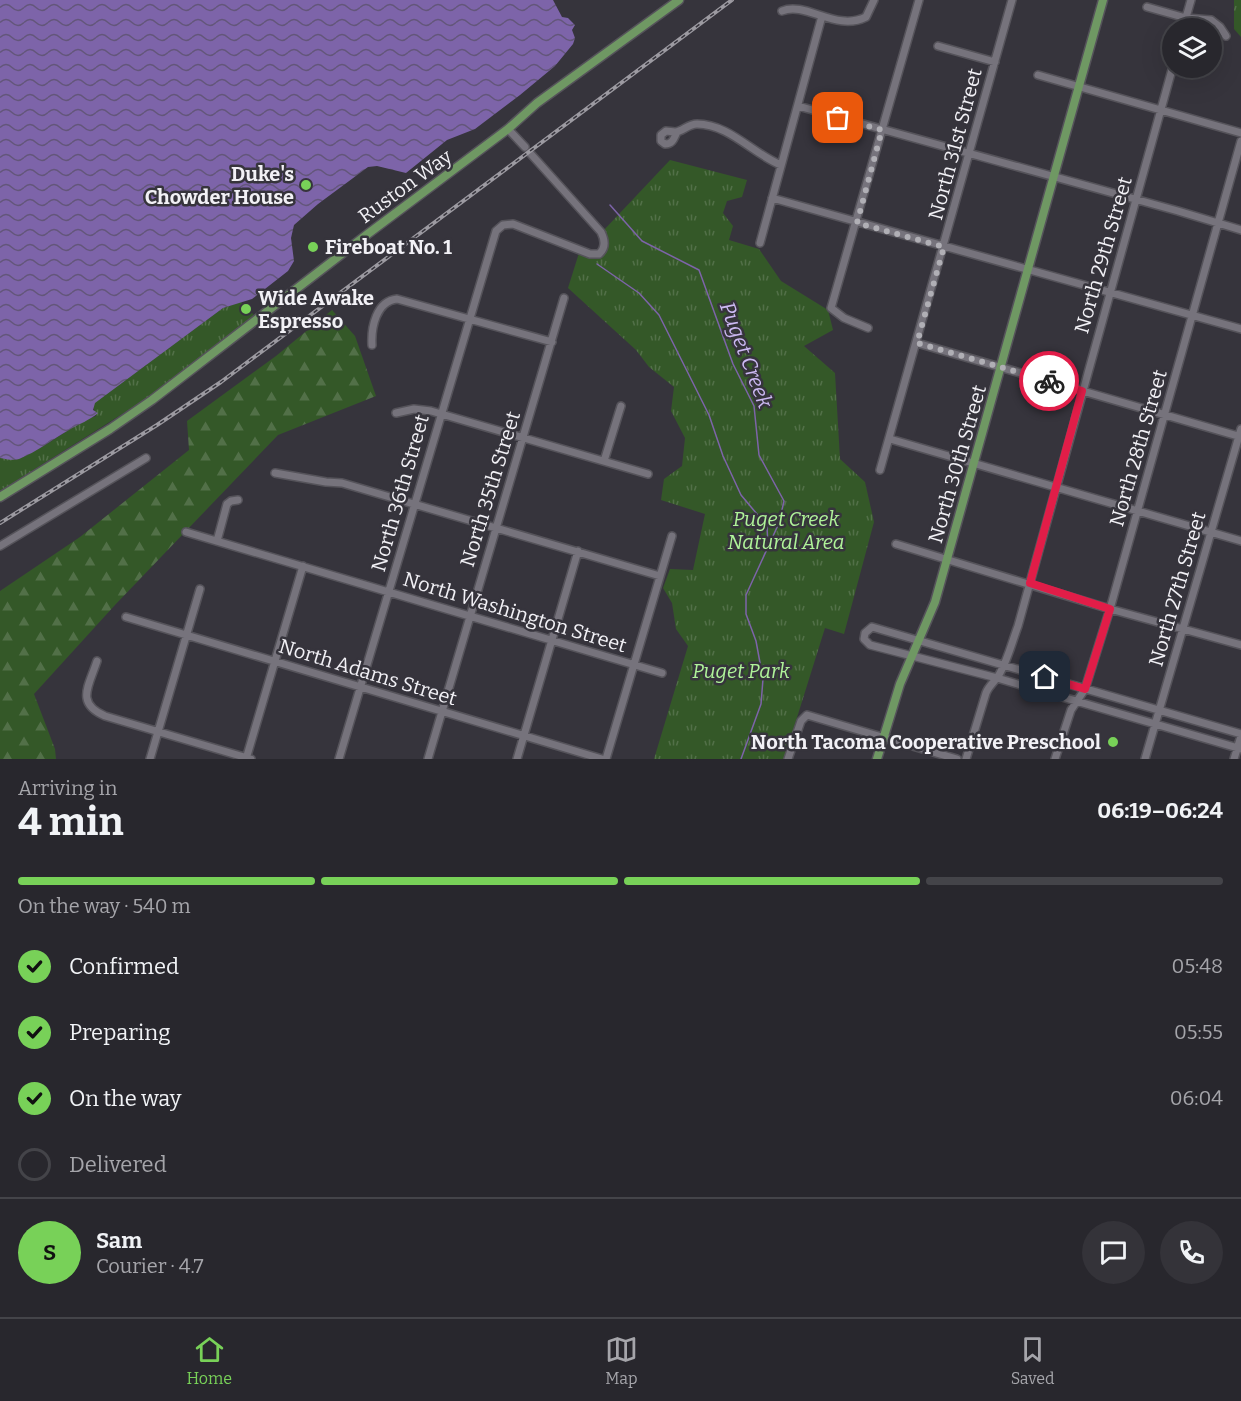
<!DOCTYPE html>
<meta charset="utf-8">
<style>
:root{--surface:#28272d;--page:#343339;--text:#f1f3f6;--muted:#a5a5aa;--line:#444449;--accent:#78d158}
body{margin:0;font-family:Bitter,serif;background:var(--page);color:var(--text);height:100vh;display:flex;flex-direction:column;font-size:22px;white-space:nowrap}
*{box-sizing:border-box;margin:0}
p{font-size:20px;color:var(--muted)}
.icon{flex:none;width:33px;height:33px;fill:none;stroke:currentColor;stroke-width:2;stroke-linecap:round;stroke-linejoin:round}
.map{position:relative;height:759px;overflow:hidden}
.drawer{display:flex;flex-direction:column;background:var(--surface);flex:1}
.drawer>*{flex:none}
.controls{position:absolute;left:1162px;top:18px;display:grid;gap:12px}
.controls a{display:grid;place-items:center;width:60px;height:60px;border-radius:50%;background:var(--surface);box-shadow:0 6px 24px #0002,0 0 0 2px var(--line);font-size:30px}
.pin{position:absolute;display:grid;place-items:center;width:51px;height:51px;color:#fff;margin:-26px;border-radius:12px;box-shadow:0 3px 9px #0006}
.courier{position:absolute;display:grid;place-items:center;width:60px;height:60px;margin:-30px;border:4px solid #e11d48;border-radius:50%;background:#fff;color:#222;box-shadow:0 2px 8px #0007}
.overview em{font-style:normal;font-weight:700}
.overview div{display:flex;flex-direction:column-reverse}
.overview{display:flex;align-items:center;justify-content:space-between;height:102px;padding:0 18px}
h1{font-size:39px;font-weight:700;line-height:45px}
.bar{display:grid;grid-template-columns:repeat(4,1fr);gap:9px 6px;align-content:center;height:72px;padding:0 18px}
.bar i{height:8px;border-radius:4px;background:var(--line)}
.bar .on{background:var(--accent)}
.bar p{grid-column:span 4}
.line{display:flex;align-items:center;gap:15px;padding:0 18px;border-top:2px solid var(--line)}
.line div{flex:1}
.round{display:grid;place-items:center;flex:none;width:63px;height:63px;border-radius:32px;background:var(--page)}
ol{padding:0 18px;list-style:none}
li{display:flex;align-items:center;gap:18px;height:66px}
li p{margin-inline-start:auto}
li .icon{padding:6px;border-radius:50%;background:var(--accent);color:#111;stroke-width:4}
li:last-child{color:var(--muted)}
li i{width:33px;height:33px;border:3px solid var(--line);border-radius:50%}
.tab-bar{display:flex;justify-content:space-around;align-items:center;height:84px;border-top:2px solid var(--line);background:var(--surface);font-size:16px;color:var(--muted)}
.tab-bar a{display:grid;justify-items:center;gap:3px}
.tab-bar .on{color:var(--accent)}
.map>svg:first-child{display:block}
</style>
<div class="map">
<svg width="1241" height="759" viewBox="0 0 1241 759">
<defs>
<pattern id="forest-firs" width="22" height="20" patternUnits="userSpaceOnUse" patternTransform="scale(1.5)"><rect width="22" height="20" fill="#345828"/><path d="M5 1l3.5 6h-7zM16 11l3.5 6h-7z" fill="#527048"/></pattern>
<pattern id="park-tufts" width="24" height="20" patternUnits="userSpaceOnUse" patternTransform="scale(1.5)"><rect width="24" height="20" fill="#345828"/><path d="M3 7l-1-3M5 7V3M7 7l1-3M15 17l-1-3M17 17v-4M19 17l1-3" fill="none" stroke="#527048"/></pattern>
<pattern id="water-waves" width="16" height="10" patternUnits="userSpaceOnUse" patternTransform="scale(1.5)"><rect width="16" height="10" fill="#7d64a9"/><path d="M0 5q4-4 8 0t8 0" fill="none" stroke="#63567a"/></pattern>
</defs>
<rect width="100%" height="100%" fill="#36343c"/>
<path fill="url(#forest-firs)" d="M332 310 355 336 376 396 278 435 115 605 34 694 55 749 56 759H0V591L80 537 189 450 187 421 276 356Z"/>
<path fill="url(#park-tufts)" d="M1234 0H1241V37L1234 29Z
M670 160 747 180 742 197 727 201 723 213 733 226 729 240 759 249 781 281 828 310 833 330 804 346 835 373 840 459 865 482 874 522 844 634 825 628 784 759H654L688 646 676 629 672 603 663 588 670 569 693 570 705 514 661 500 664 479 682 466 685 438 671 411 674 387 649 367 636 350 568 288 579 253 586 256 601 255 603 231Z
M241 302 254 315 146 399 0 491V458C34 463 66 425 96 416L93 406 94 403 223 308Z"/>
<path fill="url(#water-waves)" d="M0 0H553L562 17 568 18 575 25 572 30 575 38 573 44 555 66 520 95 475 129 447 140 406 173 377 166 368 167 318 204 294 225 291 238 294 261 288 271 252 299 223 308 95 403 93 410 98 413C90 420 79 424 69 430 53 439 37 452 19 459 13 461 6 459 0 458Z"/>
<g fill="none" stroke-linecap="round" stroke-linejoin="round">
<path stroke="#7d64a9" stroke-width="1.5" d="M610 205 642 241 699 270 733 364 754 406 759 455 784 501 779 523 746 595V614L756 641 763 679 761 704 741 759
M597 264 639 293 659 315 709 415 723 456 741 495 767 526 768 547"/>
<defs>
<path id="minor" d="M1147 7 1186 18 1211 20 1220 27 1226 36
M782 11C806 1 836 32 866 17L874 0
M1183 28 1191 0
M938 46 995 62
M1038 75 1241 133
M798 106 1178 211 1241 230
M508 129 525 147
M677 132C674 138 673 144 665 144L661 141V135L666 131C669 131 672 132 675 132 682 132 688 124 697 124 729 124 753 154 781 165
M772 198 1241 329
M760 243 822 16
M868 328 844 318 831 308 919 0
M917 343 1241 437
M372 345C371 328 376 301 397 299L552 342
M396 413 414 409 431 411 648 474
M890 439 1241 541
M604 461 621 406
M880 470 1012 0
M275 473 326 482 342 483 660 576
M186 532 662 673
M217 541 227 504 231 501 238 500
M896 544 1110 609 1241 645
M0 546 146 458
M126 617 602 759
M97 661C89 686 75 703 105 716L251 759
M1241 734 872 627 865 633 864 639 870 645 997 678 1241 749
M150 759 200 589
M246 759 303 566
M339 759 496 231 503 225 513 224 590 254H599C606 248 605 240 601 232L530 153
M428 759 564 298
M517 759 578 551
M606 759 672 536
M788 759 801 721 807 715 957 759
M966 759 986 693C989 685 996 681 1000 673 1008 659 1012 642 1018 626L1173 66
M1055 759 1071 710 1085 689 1110 609 1241 141
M1145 759 1241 429
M1234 759 1241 736"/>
<path id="major" d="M0 497 110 429 152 400 369 233 508 129 537 103 679 0
M877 759 900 684 935 602 1103 0"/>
</defs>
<use href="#minor" stroke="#55535a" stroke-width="10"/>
<use href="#major" stroke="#55535a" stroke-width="11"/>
<use href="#minor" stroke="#76737c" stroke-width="7"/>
<use href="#major" stroke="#6f9863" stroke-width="8"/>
<defs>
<path id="rail" d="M0 523 157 425 221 382 732 0"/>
</defs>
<use href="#rail" stroke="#9c9aa1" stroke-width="4"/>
<use href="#rail" stroke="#36343c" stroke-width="1.5" stroke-dasharray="4.5" stroke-linecap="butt"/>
</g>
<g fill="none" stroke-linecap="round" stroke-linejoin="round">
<path stroke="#b0afb5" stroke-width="6" stroke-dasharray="0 10.8" d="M838 118 882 130 857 223 944 247 917 343 1049 381"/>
<path stroke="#e11d48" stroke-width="8" d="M1045 677 1085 689 1110 609 1030 583 1082 391 1049 381"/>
</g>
<g fill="#78d158" stroke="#36343c" stroke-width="2">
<circle cx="306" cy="185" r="6"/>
<circle cx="313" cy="247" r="6"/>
<circle cx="246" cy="309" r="6"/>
<circle cx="1113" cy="742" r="6"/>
</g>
<g text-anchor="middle" stroke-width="5" stroke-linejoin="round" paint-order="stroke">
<g font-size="20" fill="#f2f1f6" stroke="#36343c">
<text transform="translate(955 144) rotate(-75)" y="7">North 31st Street</text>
<text transform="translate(405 186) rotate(-36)" y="7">Ruston Way</text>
<text transform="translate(1103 255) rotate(-74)" y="7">North 29th Street</text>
<text transform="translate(1138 448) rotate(-74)" y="7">North 28th Street</text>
<text transform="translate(957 464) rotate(-74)" y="7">North 30th Street</text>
<text transform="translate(490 489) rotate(-73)" y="7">North 35th Street</text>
<text transform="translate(400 493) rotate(-74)" y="7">North 36th Street</text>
<text transform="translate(1177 589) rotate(-74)" y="7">North 27th Street</text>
<text transform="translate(515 612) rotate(17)" y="7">North Washington Street</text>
<text transform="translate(368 672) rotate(17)" y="7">North Adams Street</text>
</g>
<g font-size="20" font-weight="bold" fill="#f2f1f6" stroke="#36343c" text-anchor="end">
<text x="294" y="181">Duke's<tspan x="294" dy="23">Chowder House</tspan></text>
<text x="325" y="254" text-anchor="start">Fireboat No. 1</text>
<text x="258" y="305" text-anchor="start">Wide Awake<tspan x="258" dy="23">Espresso</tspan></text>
<text x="1101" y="749">North Tacoma Cooperative Preschool</text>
</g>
<g font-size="20" font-style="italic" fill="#aff399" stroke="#36343c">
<text x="786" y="526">Puget Creek<tspan x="786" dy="23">Natural Area</tspan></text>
<text x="741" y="678">Puget Park</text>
</g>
<g font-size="21" font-style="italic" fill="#ccb9f3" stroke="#36343c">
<text transform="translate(746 355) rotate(69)" y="7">Puget Creek</text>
</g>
</g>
</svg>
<div class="controls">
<a><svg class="icon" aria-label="layers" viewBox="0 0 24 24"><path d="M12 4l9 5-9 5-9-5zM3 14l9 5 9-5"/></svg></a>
</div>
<div class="pin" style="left:838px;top:118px;background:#ea580c"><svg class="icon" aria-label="bag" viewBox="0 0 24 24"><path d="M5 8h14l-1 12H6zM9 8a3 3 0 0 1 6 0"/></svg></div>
<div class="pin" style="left:1045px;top:677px;background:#1f2937"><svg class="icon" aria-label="home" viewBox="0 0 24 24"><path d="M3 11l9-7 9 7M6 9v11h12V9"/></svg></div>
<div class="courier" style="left:1049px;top:381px"><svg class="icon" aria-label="bike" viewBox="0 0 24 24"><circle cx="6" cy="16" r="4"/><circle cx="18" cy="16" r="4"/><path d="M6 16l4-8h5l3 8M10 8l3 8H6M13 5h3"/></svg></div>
</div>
<section class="drawer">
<div class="overview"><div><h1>4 min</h1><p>Arriving in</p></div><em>06:19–06:24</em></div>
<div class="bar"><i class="on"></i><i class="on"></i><i class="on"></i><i></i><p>On the way · 540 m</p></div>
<ol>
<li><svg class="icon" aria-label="check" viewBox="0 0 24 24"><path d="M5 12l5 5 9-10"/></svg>Confirmed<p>05:48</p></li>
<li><svg class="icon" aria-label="check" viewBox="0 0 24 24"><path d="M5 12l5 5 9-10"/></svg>Preparing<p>05:55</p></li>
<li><svg class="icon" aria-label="check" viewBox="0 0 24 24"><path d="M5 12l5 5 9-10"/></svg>On the way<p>06:04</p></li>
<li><i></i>Delivered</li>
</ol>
<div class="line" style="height:108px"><b class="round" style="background:var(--accent);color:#111">S</b><div><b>Sam</b><p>Courier · 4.7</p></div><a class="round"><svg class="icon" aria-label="chat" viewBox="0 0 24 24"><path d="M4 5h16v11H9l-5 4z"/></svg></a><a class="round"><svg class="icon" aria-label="phone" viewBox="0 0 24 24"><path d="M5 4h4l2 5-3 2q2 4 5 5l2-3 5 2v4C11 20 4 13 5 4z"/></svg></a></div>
</section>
<nav class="tab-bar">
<a class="on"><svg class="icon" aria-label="home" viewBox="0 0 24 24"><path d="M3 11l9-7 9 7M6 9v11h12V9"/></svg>Home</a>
<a><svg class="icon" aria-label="map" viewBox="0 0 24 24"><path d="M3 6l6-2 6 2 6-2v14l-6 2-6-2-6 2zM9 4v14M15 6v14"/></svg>Map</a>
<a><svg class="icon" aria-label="saved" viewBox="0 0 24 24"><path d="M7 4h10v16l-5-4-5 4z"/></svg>Saved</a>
</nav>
